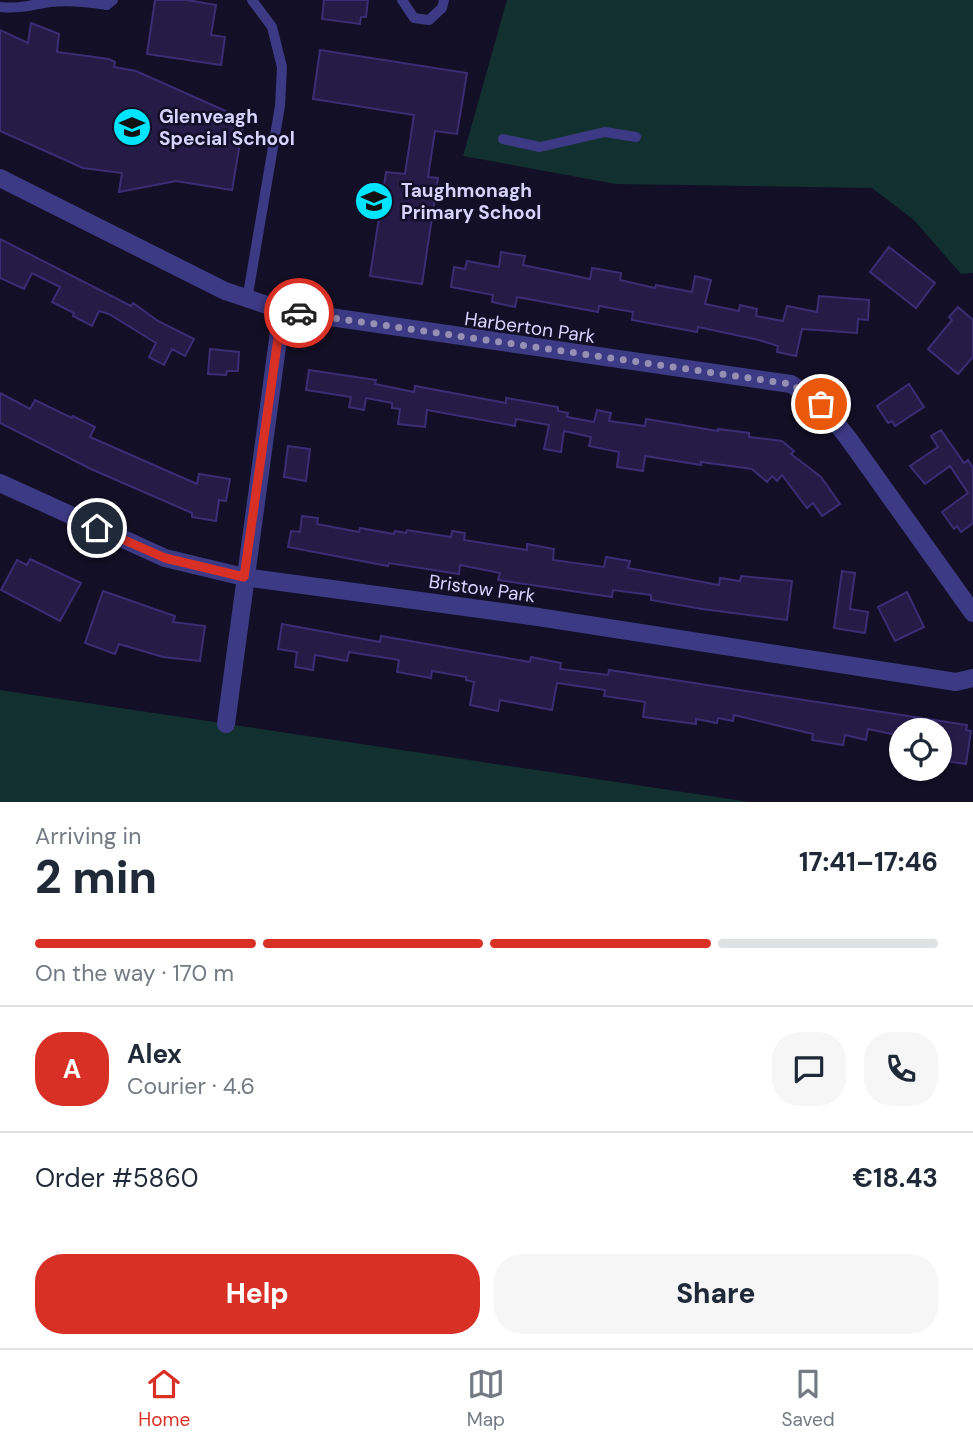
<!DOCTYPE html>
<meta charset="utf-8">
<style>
:root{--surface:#fff;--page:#f6f6f7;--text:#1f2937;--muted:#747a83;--line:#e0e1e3;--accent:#d93025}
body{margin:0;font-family:"DM Sans",sans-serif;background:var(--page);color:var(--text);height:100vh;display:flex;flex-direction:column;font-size:26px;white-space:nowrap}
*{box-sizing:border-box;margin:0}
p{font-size:23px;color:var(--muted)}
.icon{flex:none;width:38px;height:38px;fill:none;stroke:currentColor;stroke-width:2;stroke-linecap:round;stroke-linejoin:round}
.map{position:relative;height:802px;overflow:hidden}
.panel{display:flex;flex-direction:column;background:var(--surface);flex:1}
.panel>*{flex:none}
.fabs{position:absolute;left:889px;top:718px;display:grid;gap:14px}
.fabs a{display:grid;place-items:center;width:63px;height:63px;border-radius:50%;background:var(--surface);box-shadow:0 4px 10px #0003;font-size:35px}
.pin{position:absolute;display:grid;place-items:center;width:60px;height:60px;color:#fff;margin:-30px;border:4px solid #fff;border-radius:50%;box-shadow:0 2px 7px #0007}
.courier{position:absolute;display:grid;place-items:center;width:70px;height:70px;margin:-35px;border:5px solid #d93025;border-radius:50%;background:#fff;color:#222;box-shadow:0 2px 9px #0007}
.summary em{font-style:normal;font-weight:800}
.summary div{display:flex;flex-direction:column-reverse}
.summary{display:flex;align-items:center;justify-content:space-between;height:119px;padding:0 35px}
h1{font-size:46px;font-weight:800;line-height:52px}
.bar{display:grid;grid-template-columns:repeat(4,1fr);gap:10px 7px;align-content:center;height:84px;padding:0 35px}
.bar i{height:9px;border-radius:5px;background:var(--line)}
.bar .on{background:var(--accent)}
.bar p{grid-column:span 4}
.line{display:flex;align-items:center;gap:18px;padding:0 35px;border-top:2px solid var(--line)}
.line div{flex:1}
.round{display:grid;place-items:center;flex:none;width:74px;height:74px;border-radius:28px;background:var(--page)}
.button{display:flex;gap:14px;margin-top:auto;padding:14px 35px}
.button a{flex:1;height:80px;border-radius:28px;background:var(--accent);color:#fff;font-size:28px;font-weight:800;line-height:80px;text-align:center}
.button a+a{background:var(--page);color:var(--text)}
.menu{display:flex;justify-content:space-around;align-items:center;height:98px;border-top:2px solid var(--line);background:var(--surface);font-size:19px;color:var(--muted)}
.menu a{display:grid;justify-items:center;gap:4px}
.menu .on{color:var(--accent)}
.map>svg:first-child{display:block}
</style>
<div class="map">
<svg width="973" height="802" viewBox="0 0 973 802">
<rect width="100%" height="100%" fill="#130f26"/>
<path fill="#12302f" d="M507 0H973V273L961 274 914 220 872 188 616 184 463 156Z
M0 690 750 802H0Z"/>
<path fill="#241b47" stroke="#3b2d73" stroke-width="2" d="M155 0H187L216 5 211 35 225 37 221 65 147 54Z
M324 0H368L366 17H361L360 24 322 19Z
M31 23 59 34 57 52 109 59 115 62 114 67 136 71 244 119 232 190 176 181 119 192 122 173 83 168 0 131V30L28 43Z
M320 50 467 73 457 134 435 131 428 177 438 178 422 284 370 276 386 172 405 174 414 115 313 99Z
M0 239 131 306 133 303 158 321 194 339 185 356 172 349 164 365 149 357 156 343 109 314 99 311 92 326 73 316 74 313 52 302 60 287 32 273 24 289 0 278Z
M889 247 935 283 916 308 870 272Z
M501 252 525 256 523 265 590 279 592 268 621 273 620 280 655 288 656 285 692 292 695 276 711 280 705 304 739 311 740 305 757 309 756 316 783 321 787 306 817 312 819 296 869 300 868 320 858 319 857 333 802 329 796 356 777 352 778 346 759 340 698 327 697 332 632 320 633 312 599 306 598 312 517 297 515 307 492 302 493 295 451 287 454 267 465 269 467 261 499 267Z
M958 307 973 320V357L958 374 928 349 952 320 949 317Z
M210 349 239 352 238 371H227L226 375 208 374Z
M309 370 376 380 375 384 414 392 415 386 506 403V398L558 407V411L568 413 567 417 594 422 597 410 611 413 609 421 645 426 646 419 718 431V429L749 433V437L782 441 794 451 791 454 821 477 840 504 822 516 813 503 807 508 782 475 777 481 772 476 767 482 752 469 701 462V465L645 456 643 471 617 467 619 452 589 446 591 437 564 431 561 452 544 449 549 425 516 419 515 426 427 410 425 427 398 424 400 409 392 408V403L366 398 364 410 349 407 351 397 306 390Z
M909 384 924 407 895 426 892 421 888 423 877 406Z
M0 393 30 409 35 400 72 418 73 416 95 427 90 437 197 484 199 474 230 479 226 501 219 500 216 521 192 517V513L91 469 0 423Z
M941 430 964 463 968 460 973 468V523L961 532 957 526 954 529 942 512 968 493 950 466 925 484 910 466 938 447 931 436Z
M288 446 310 449 306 481 284 477Z
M302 516 318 518 317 524 359 532 360 528 394 534 395 531 406 533 407 530 451 537 452 531 465 533 464 540 527 550V544L554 549 553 560 604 567 606 557 630 561 628 568 719 585 720 578 740 581 741 576 792 581 787 620 702 609 651 600V595L613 590 612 597 498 580 500 573 460 565 459 574 389 563 388 566 288 547 291 531 300 532Z
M30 559 81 583 60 621 1 590 17 560 27 565Z
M842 571 855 573 850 609 868 612 865 633 834 628Z
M103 591 175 616 173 622 205 626 200 661 163 657 119 644 115 654 85 643Z
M907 592 924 627 895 641 878 607Z
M282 624 380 642 381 636 530 662 531 657 561 663 560 669 608 675 609 670 967 725 966 730 971 731 966 764 940 760V730H901V736L868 729 866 740 845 735 843 745 812 740 813 734 734 715 733 721 718 718 717 723 696 719V724L643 717 645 702 604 696 605 690 557 683 552 710 500 700 498 711 470 705 474 682 466 680V677L432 671 431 678 397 672 399 660 349 652 347 661 315 655 313 670 295 667 297 652 278 649Z"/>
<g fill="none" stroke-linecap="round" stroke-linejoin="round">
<path stroke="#3d3a85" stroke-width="10" d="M402 0 414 18 429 20 442 8 444 0
M0 7C21 9 30 5 50 2 69 0 88 2 107 5L113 0
M503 139 540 147 605 132 636 137
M247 300 280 106 282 67 272 27 252 0"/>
<path stroke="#3d3a85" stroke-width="18" d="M0 178 225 291 282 310 791 384 821 404 848 438 973 613
M0 483 165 558 244 577 538 617 956 682 973 678
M226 724 282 310"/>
</g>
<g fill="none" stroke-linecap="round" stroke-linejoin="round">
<path stroke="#948fb3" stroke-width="7" stroke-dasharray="0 12.6" d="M299 313 791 384 821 404"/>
<path stroke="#d93025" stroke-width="9" d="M97 528 165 558 244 577 282 310 299 313"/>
</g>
<defs>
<symbol id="school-disc" viewBox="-11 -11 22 22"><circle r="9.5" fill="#00e5ff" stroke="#130f26"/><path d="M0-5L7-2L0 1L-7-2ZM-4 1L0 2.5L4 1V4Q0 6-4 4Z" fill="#111"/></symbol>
</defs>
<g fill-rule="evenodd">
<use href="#school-disc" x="110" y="105" width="44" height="44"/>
<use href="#school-disc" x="352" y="179" width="44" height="44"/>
</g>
<g text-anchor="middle" stroke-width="5" stroke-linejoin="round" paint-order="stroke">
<g font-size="19" font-weight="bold" fill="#d9d4ff" stroke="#130f26" text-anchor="start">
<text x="159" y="123">Glenveagh<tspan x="159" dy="22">Special School</tspan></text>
<text x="401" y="197">Taughmonagh<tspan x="401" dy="22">Primary School</tspan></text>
</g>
<g font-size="19" fill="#d9d4ff" stroke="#130f26">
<text transform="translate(530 327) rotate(8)" y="7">Harberton Park</text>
<text transform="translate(482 588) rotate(8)" y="7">Bristow Park</text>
</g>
</g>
</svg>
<div class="fabs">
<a><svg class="icon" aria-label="locate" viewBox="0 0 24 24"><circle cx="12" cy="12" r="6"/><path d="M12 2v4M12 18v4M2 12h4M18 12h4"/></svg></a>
</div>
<div class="pin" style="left:821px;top:404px;background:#ea580c"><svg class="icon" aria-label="bag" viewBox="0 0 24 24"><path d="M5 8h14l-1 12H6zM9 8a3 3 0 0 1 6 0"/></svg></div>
<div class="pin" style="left:97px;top:528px;background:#1f2937"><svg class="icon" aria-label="home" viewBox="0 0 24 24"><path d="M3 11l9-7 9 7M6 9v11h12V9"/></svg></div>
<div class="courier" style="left:299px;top:313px"><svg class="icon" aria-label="car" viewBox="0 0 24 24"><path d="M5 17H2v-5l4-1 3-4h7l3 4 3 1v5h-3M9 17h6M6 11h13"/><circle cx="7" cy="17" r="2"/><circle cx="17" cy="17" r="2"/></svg></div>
</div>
<section class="panel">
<div class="summary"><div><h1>2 min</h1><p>Arriving in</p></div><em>17:41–17:46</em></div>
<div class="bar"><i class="on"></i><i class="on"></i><i class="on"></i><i></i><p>On the way · 170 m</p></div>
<div class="line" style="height:126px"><b class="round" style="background:var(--accent);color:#fff">A</b><div><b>Alex</b><p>Courier · 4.6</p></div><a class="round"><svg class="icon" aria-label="chat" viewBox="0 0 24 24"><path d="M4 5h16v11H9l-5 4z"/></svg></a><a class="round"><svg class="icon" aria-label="phone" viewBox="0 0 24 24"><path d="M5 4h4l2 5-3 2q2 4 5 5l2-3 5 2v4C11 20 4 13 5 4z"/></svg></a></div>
<div class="line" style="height:91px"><div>Order #5860</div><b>€18.43</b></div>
<div class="button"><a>Help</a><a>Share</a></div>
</section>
<nav class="menu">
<a class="on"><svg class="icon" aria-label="home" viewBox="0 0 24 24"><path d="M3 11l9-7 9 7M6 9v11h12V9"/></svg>Home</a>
<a><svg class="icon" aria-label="map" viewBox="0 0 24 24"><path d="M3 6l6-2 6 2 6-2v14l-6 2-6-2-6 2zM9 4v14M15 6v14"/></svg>Map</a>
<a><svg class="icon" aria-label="saved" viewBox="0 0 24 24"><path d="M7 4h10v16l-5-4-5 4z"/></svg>Saved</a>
</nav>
